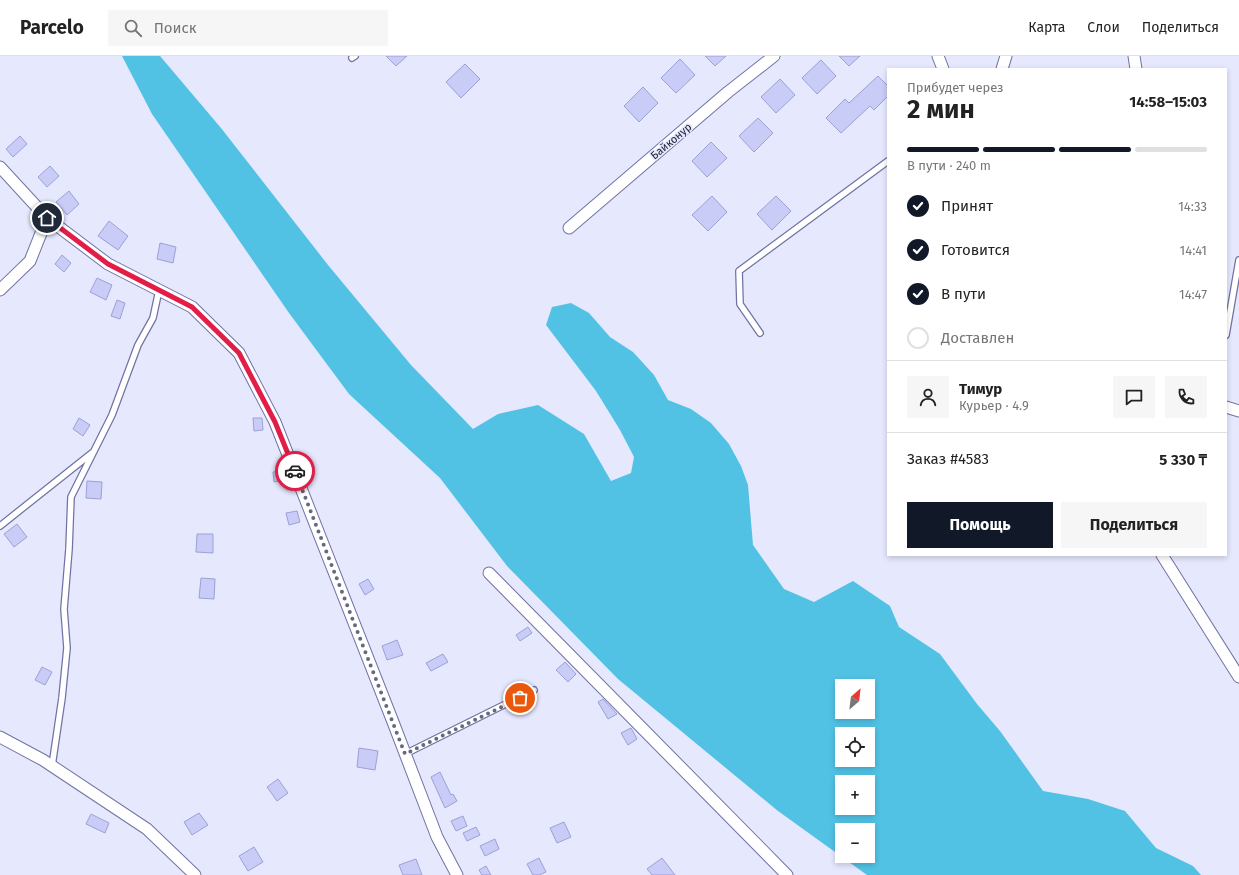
<!DOCTYPE html>
<html lang="ru">
<meta charset="utf-8">
<style>
:root{--surface:#fff;--page:#f6f6f6;--text:#222;--muted:#767676;--line:#e0e0e0;--accent:#111827}
body{margin:0;font-family:"Fira Sans",sans-serif;background:var(--page);color:var(--text);height:100vh;display:flex;flex-direction:column;font-size:15px;white-space:nowrap}
*{box-sizing:border-box;margin:0}
p{font-size:13px;color:var(--muted)}
.icon{flex:none;width:22px;height:22px;fill:none;stroke:currentColor;stroke-width:2;stroke-linecap:round;stroke-linejoin:round}
.map{position:relative;flex:1;overflow:hidden}
.drawer{position:absolute;left:887px;top:12px;width:340px;height:488px;display:flex;flex-direction:column;background:var(--surface);border-radius:0px;box-shadow:0 2px 6px #0003}
.drawer>*{flex:none}
.needle{width:26px;rotate:28deg}
.buttons{position:absolute;left:835px;top:623px;display:grid;gap:8px}
.buttons a{display:grid;place-items:center;width:40px;height:40px;border-radius:0px;background:var(--surface);box-shadow:0 2px 6px #0003;font-size:20px}
.pin{position:absolute;display:grid;place-items:center;width:34px;height:34px;color:#fff;margin:-17px;border:2px solid #fff;border-radius:50%;box-shadow:0 1px 4px #0007}
.courier{position:absolute;display:grid;place-items:center;width:40px;height:40px;margin:-20px;border:3px solid #e11d48;border-radius:50%;background:#fff;color:#222;box-shadow:0 1px 5px #0007}
.overview em{font-style:normal;font-weight:700}
.overview div{display:flex;flex-direction:column-reverse}
.overview{display:flex;align-items:center;justify-content:space-between;height:68px;padding:0 20px}
h1{font-size:26px;font-weight:700;line-height:30px}
.bar{display:grid;grid-template-columns:repeat(4,1fr);gap:6px 4px;align-content:center;height:48px;padding:0 20px}
.bar i{height:5px;border-radius:3px;background:var(--line)}
.bar .active{background:var(--accent)}
.bar p{grid-column:span 4}
.line{display:flex;align-items:center;gap:10px;padding:0 20px;border-top:1px solid var(--line)}
.line div{flex:1}
.round{display:grid;place-items:center;flex:none;width:42px;height:42px;border-radius:0px;background:var(--page)}
ol{padding:0 20px;list-style:none}
li{display:flex;align-items:center;gap:12px;height:44px}
li p{margin-inline-start:auto}
li .icon{padding:4px;border-radius:50%;background:var(--accent);color:#fff;stroke-width:4}
li:last-child{color:var(--muted)}
li i{width:22px;height:22px;border:2px solid var(--line);border-radius:50%}
.action{display:flex;gap:8px;margin-top:auto;padding:8px 20px}
.action a{flex:1;height:46px;border-radius:0px;background:var(--accent);color:#fff;font-size:16px;font-weight:700;line-height:46px;text-align:center}
.action a+a{background:var(--page);color:var(--text)}
header{display:flex;align-items:center;gap:24px;box-sizing:border-box;height:56px;padding:0 20px;background:var(--surface);border-bottom:1px solid var(--line)}
header strong{font-size:19px}
nav{display:flex;gap:22px;margin-inline-start:auto;font-size:14px}
.search{width:280px;height:36px;background:var(--page);display:flex;align-items:center;gap:10px;box-sizing:border-box;padding:0 14px;border-radius:0px;color:var(--muted);font-size:15px}
.map>svg:first-child{display:block}
</style>
<header>
<strong>Parcelo</strong>
<div class="search"><svg class="icon" aria-label="search" viewBox="0 0 24 24"><circle cx="10" cy="10" r="6"/><path d="M15 15l6 6"/></svg>Поиск</div>
<nav><a>Карта</a><a>Слои</a><a>Поделиться</a></nav>
</header>
<div class="map">
<svg width="1239" height="819" viewBox="0 0 1239 819">
<rect width="100%" height="100%" fill="#e6e8fe"/>
<path fill="#51c2e4" fill-rule="evenodd" d="M122 0H160L221 72 328 209 411 309 473 373 498 358 538 349 584 378 611 425 631 417 634 401 620 374 596 335 546 269 552 251 571 247 589 257 610 281 633 296 654 319 668 344 691 353 711 367 729 388 741 410 748 429 753 489 784 533 814 546 853 525 890 550 899 571 940 598 977 648 1000 675 1043 735 1088 743 1125 755 1156 792 1193 810 1201 819H867L778 755 618 623 507 510 440 422 349 338 289 257 152 58ZM842 630H868V656H842ZM842 678H868V704H842ZM842 726H868V752H842ZM842 774H868V800H842Z"/>
<path fill="#c8ccf7" stroke="#9ca1d4" d="M386 0H407L396 10Z
M705 0H726L715 10Z
M839 0H860L849 10Z
M680 3 695 19 676 37 661 22Z
M821 4 836 20 817 38 802 22Z
M465 8 480 23 461 42 446 26Z
M878 20 888 30V40L874 54 870 50 841 77 826 62 845 43 849 47Z
M780 23 795 39 776 57 761 41Z
M643 31 658 47 639 66 624 50Z
M758 62 773 77 754 96 739 80Z
M20 80 27 88 13 101 6 93Z
M711 86 727 102 707 121 692 105Z
M50 110 59 120 47 131 38 121Z
M69 135 79 148 67 159 56 146Z
M712 140 727 156 708 175 692 159Z
M776 140 791 155 772 174 757 158Z
M109 165 128 180 118 194 98 180Z
M160 187 176 191 173 207 157 203Z
M62 199 71 207 64 216 55 208Z
M97 222 112 229 106 244 90 236Z
M117 244 125 247 120 263 111 260Z
M79 362 90 369 83 380 73 373Z
M253 362H262L263 374 254 375Z
M283 415 284 424 274 426 273 416Z
M87 425 102 426 101 443 86 442Z
M297 455 300 466 289 469 286 457Z
M17 468 27 481 14 491 4 478Z
M197 478H213V497L196 496Z
M201 522 215 523 214 543 199 542Z
M368 523 374 533 365 539 359 528Z
M528 571 532 577 520 585 516 579Z
M397 584 403 599 387 604 382 590Z
M443 598 448 606 431 615 426 607Z
M565 606 576 618 568 626 556 614Z
M42 611 52 616 45 629 35 624Z
M603 643 617 658 608 663 598 646Z
M631 672 637 683 628 689 621 677Z
M359 692 378 695 375 714 357 711Z
M440 716 451 739 453 738 457 745 445 752 431 721Z
M278 723 288 737 277 745 267 731Z
M199 757 208 769 192 779 184 766Z
M91 758 109 767 105 777 86 768Z
M463 760 467 770 456 775 451 765Z
M564 766 571 781 557 787 550 772Z
M476 771 480 779 467 785 463 777Z
M495 783 499 793 485 800 480 790Z
M254 791 263 806 248 815 239 800Z
M539 802 546 816 539 819H533L527 808Z
M662 802 675 819H652L647 813Z
M416 803 422 819H403L399 809Z
M486 810 491 819H482L479 814Z"/>
<g fill="none" stroke-linecap="round" stroke-linejoin="round">
<defs>
<path id="service" d="M352 2 355 0
M760 277 740 248 739 215 888 105
M1226 279 1239 204
M0 470 92 397
M405 698 534 634
M52 710 62 642 67 592 64 553 69 493 71 441 112 359 138 289 153 262 159 234"/>
<path id="minor" d="M938 0 943 13
M1134 0 1136 13
M1002 13 1006 0
M0 111 47 162 108 208 192 251 239 297 275 366 393 666 437 781 457 819
M569 172 728 36 774 0
M0 234 30 205 47 162
M1226 351 1239 355
M1162 499 1239 621
M489 517 787 819
M0 681 43 704 147 773 195 819"/>
</defs>
<use href="#service" stroke="#7073a3" stroke-width="8"/>
<use href="#minor" stroke="#7073a3" stroke-width="13"/>
<use href="#service" stroke="#fff" stroke-width="5.5"/>
<use href="#minor" stroke="#fff" stroke-width="11"/>
</g>
<g fill="none" stroke-linecap="round" stroke-linejoin="round">
<path stroke="#67697d" stroke-width="4" stroke-dasharray="0 7.2" d="M295 415 405 698 520 642"/>
<path stroke="#e11d48" stroke-width="5" d="M47 162 108 208 192 251 239 297 275 366 295 415"/>
</g>
<g text-anchor="middle" stroke-width="3" stroke-linejoin="round" paint-order="stroke">
<g font-size="11" fill="#232438" stroke="#e6e8fe">
<text transform="translate(671 85) rotate(-40)" y="4">Байконур</text>
</g>
</g>
</svg>
<div class="buttons">
<a><svg class="needle" viewBox="-14 -14 28 28"><path d="M0-13l5 13h-10z" fill="#e53935"/><path d="M0 13l5-13h-10z" fill="#767676"/></svg></a>
<a><svg class="icon" aria-label="locate" viewBox="0 0 24 24"><circle cx="12" cy="12" r="6"/><path d="M12 2v4M12 18v4M2 12h4M18 12h4"/></svg></a>
<a>+</a>
<a>−</a>
</div>
<div class="pin" style="left:520px;top:642px;background:#ea580c"><svg class="icon" aria-label="bag" viewBox="0 0 24 24"><path d="M5 8h14l-1 12H6zM9 8a3 3 0 0 1 6 0"/></svg></div>
<div class="pin" style="left:47px;top:162px;background:#1f2937"><svg class="icon" aria-label="home" viewBox="0 0 24 24"><path d="M3 11l9-7 9 7M6 9v11h12V9"/></svg></div>
<div class="courier" style="left:295px;top:415px"><svg class="icon" aria-label="car" viewBox="0 0 24 24"><path d="M5 17H2v-5l4-1 3-4h7l3 4 3 1v5h-3M9 17h6M6 11h13"/><circle cx="7" cy="17" r="2"/><circle cx="17" cy="17" r="2"/></svg></div>
<section class="drawer">
<div class="overview"><div><h1>2 мин</h1><p>Прибудет через</p></div><em>14:58–15:03</em></div>
<div class="bar"><i class="active"></i><i class="active"></i><i class="active"></i><i></i><p>В пути · 240 m</p></div>
<ol>
<li><svg class="icon" aria-label="check" viewBox="0 0 24 24"><path d="M5 12l5 5 9-10"/></svg>Принят<p>14:33</p></li>
<li><svg class="icon" aria-label="check" viewBox="0 0 24 24"><path d="M5 12l5 5 9-10"/></svg>Готовится<p>14:41</p></li>
<li><svg class="icon" aria-label="check" viewBox="0 0 24 24"><path d="M5 12l5 5 9-10"/></svg>В пути<p>14:47</p></li>
<li><i></i>Доставлен</li>
</ol>
<div class="line" style="height:72px"><a class="round"><svg class="icon" aria-label="person" viewBox="0 0 24 24"><circle cx="12" cy="8" r="4"/><path d="M4 21q1-7 8-7t8 7"/></svg></a><div><b>Тимур</b><p>Курьер · 4.9</p></div><a class="round"><svg class="icon" aria-label="chat" viewBox="0 0 24 24"><path d="M4 5h16v11H9l-5 4z"/></svg></a><a class="round"><svg class="icon" aria-label="phone" viewBox="0 0 24 24"><path d="M5 4h4l2 5-3 2q2 4 5 5l2-3 5 2v4C11 20 4 13 5 4z"/></svg></a></div>
<div class="line" style="height:52px"><div>Заказ #4583</div><b>5 330 ₸</b></div>
<div class="action"><a>Помощь</a><a>Поделиться</a></div>
</section>
</div>
